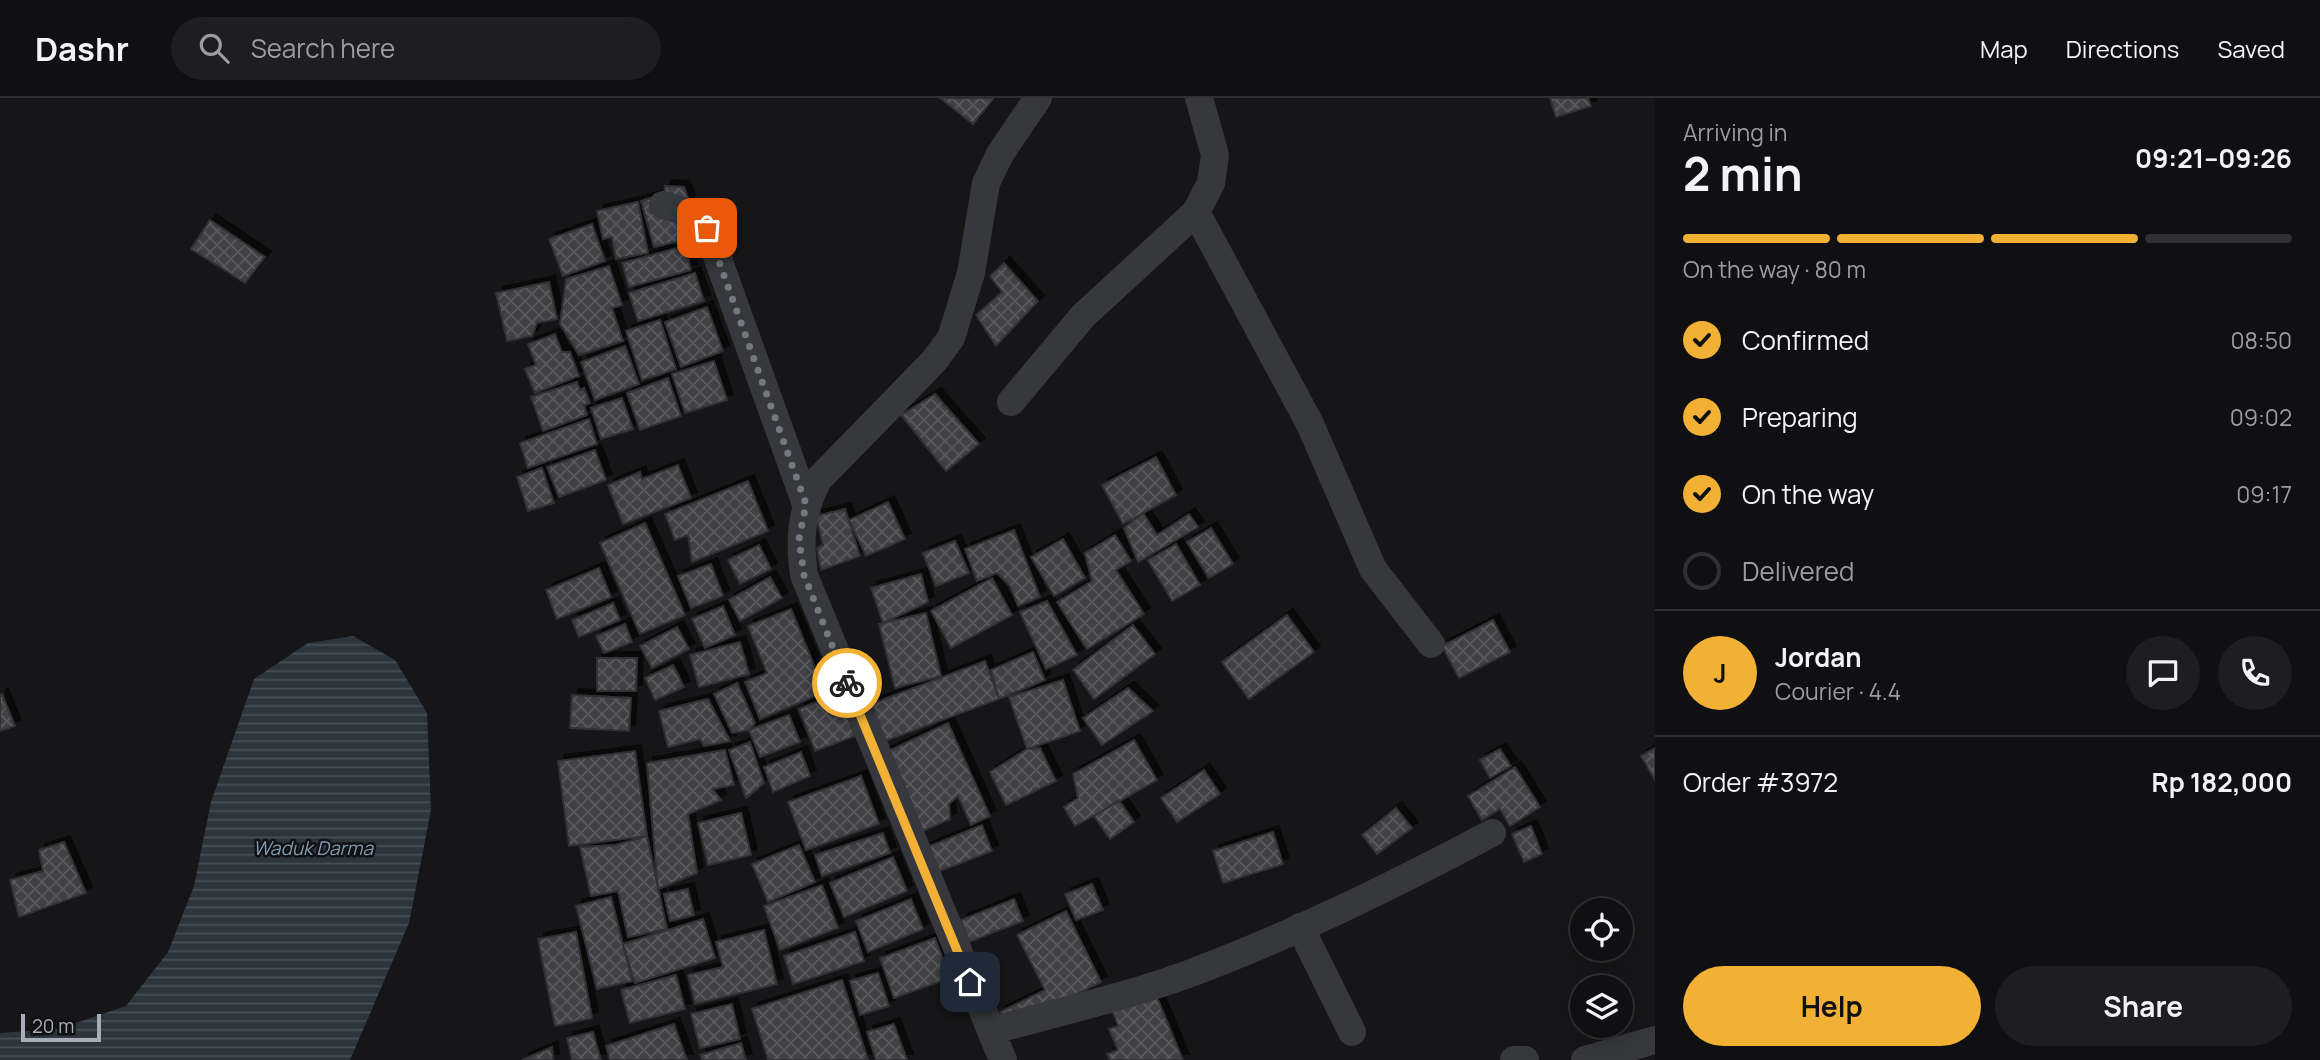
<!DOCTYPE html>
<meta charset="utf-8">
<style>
:root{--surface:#101012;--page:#1e1e20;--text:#f1f3f6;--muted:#9c9d9f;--line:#303032;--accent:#f2b134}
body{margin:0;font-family:Manrope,sans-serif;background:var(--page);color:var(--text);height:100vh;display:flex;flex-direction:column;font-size:26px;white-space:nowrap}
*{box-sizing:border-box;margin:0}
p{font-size:23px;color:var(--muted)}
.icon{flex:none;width:38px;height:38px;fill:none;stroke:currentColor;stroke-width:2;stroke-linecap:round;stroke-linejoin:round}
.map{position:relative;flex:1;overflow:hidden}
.drawer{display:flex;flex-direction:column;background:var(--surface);width:665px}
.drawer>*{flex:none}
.controls{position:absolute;left:1570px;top:800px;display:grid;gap:14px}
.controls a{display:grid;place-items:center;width:63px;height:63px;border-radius:50%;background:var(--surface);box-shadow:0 4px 18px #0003,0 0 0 2px var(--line);font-size:35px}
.scale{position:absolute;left:21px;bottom:18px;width:80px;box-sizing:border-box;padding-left:7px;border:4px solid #a8adb8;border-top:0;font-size:19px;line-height:24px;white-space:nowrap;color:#a8adb8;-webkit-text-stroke:5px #111113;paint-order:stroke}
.pin{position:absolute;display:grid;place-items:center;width:60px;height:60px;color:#fff;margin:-30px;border-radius:14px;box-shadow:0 4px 10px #0006}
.courier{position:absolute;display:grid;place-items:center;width:70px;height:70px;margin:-35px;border:5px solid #f2b134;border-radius:50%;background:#fff;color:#222;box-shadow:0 2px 9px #0007}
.headline em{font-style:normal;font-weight:700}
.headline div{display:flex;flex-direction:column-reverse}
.headline{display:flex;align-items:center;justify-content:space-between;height:119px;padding:0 28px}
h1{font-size:46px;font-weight:700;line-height:52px}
.bar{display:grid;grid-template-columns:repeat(4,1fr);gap:10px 7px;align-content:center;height:84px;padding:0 28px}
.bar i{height:9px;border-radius:5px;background:var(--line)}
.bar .current{background:var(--accent)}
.bar p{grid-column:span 4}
.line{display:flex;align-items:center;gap:18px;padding:0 28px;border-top:2px solid var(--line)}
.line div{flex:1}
.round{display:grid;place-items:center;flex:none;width:74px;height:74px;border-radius:37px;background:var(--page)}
ol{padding:0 28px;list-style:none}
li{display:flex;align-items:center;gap:21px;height:77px}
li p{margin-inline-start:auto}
li .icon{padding:7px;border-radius:50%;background:var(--accent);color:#111;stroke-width:4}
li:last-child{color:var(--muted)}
li i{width:38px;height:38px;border:4px solid var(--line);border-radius:50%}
.action{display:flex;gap:14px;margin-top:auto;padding:14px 28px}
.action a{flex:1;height:80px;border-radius:42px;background:var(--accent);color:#111;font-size:28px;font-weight:700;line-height:80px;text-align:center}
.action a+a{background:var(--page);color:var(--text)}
header{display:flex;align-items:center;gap:42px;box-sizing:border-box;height:98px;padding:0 35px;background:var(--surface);border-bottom:2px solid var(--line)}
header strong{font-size:33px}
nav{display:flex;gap:38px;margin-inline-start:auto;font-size:24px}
.search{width:490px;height:63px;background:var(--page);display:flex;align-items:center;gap:18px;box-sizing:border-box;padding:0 24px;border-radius:38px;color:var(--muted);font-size:26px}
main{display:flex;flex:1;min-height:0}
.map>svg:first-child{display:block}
</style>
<header>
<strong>Dashr</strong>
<div class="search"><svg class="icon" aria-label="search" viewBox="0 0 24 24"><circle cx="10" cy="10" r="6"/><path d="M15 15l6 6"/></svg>Search here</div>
<nav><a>Map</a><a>Directions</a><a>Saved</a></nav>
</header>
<main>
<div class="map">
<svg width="1655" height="962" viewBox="0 0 1655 962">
<defs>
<pattern id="water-rules" width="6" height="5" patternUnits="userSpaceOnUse" patternTransform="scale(1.75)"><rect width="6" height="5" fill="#2c353c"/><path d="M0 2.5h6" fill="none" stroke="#485056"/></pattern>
<pattern id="building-cross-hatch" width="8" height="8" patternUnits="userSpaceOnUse" patternTransform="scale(1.75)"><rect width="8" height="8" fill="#404145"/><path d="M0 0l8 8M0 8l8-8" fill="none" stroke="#595a5e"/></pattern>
<filter id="shadow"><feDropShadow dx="6" dy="-6" stdDeviation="0" flood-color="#0009"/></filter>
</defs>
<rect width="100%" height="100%" fill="#161618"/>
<path fill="url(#water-rules)" d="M353 538 395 562 427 615 431 712 409 825 350 962H0V935L58 931 126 908 168 854 194 788 211 704 254 581 308 545Z"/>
<path fill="url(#building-cross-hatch)" stroke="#303034" stroke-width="2" filter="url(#shadow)" d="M940 0H994L973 26Z
M1550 0H1588L1591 8 1556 19Z
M665 88 684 89 689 103 676 117 683 142 654 149 641 103 664 96Z
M638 104 648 155 616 161 612 139 603 141 597 113Z
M210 122 265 159 245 185 191 151Z
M592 126 605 163 563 178 549 141Z
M685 148 691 172 629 189 622 165Z
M1004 165 1038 203 996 248 976 217 1002 194 990 178Z
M609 168 622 207 612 210 623 243 579 257 560 226 566 181Z
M695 175 704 203 638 223 629 195Z
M549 184 557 221 537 225 532 238 507 243 496 195Z
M707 209 723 253 681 269 665 224Z
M660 222 676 271 642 282 626 233Z
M555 236 562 254H570L579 278 535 295 525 271 536 267 528 246Z
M625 248 639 286 595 302 581 264Z
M714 263 727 302 685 315 672 276Z
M668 280 681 318 640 332 627 295Z
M577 284 580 292 584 290 590 305 584 307 587 317 543 333 531 299Z
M935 296 979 346 946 373 901 317Z
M622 300 633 331 601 341 591 310Z
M589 321 597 346 528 370 520 345Z
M595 352 606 382 559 399 547 369Z
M1156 359 1176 397 1123 426 1102 387Z
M678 367 691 400 623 426 608 387 640 374 642 381Z
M542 370 554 405 528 413 517 379Z
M748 383 768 433 692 464 688 437 675 442 665 416Z
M888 404 905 441 866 458 849 422Z
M845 411 860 458 821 472 817 450 823 447 816 418Z
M1143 415 1157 437 1189 416 1198 429 1138 464 1124 430Z
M645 425 685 517 640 536 600 445Z
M1211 430 1233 466 1209 480 1187 444Z
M1014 432 1040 499 1018 508 1010 488 997 475 977 483 965 451Z
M1115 437 1131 463 1116 472 1144 516 1087 551 1057 504 1092 483 1085 455Z
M1063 441 1085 480 1054 498 1031 459Z
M955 443 969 475 936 488 923 455Z
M1176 446 1200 487 1172 503 1148 462Z
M759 447 771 471 740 486 728 462Z
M711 466 723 498 691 510 678 478Z
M599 470 611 499 557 521 546 492Z
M921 476 928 504 883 525 871 490Z
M770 479 782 500 740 523 729 502Z
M992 480 1012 517 951 550 931 513Z
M1047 503 1077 557 1046 571 1020 514Z
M613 505 620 522 579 539 572 522Z
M723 508 735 537 705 550 692 521Z
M791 511 825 594 760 621 745 584 767 575 748 528Z
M926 515 941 578 895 590 879 526Z
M1287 517 1314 554 1249 601 1222 564Z
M1493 522 1510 554 1459 580 1442 548Z
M625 526 632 544 604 555 596 538Z
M1133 527 1155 556 1094 601 1073 572Z
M677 529 689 551 652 570 640 548Z
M740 544 749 576 699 589 690 557Z
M1033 554 1045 582 999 601 991 572Z
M597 560H637L636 593H597Z
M985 563 999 601 885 643 871 606Z
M673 567 684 589 655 602 645 580Z
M1063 582 1080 633 1027 651 1009 599Z
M737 585 755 625 749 632 732 635 714 596Z
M1128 590 1153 613 1102 647 1083 620Z
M838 595 855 638 815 653 799 611Z
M2 596 15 628 0 633V597Z
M572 597 631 600 629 633 570 630Z
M708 601 730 643 704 648 700 641 668 649 659 613Z
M789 617 800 644 760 659 749 632Z
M948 625 990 718 971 727 958 698 949 706 950 721 918 735 882 656Z
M1134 642 1157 682 1075 728 1064 709 1078 700 1073 676Z
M750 644 764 685 746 700 729 652Z
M1040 650 1056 683 1006 707 990 674 1027 651Z
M1655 650V682L1641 658Z
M1500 651 1511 668 1490 680 1480 662Z
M725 652 734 687 713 691 721 702 688 716 697 775 658 791 647 665Z
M635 653 647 738 569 748 558 663Z
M801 654 810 678 773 694 764 669Z
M1515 669 1540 709 1510 728 1500 711 1482 722 1468 698Z
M1204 672 1220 696 1177 724 1161 700Z
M861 678 879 726 806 752 788 704Z
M1119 702 1134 724 1110 741 1094 718Z
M1396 710 1412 730 1377 756 1362 737Z
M741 715 751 757 708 767 698 725Z
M982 727 992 753 935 775 925 750Z
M1531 728 1542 756 1524 764 1512 736Z
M1273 734 1283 766 1223 785 1213 753Z
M883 735 890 755 822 778 815 757Z
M647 738 667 831 628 839 618 793 591 798 580 749 616 747Z
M64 744 86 795 19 819 10 782 43 773 39 752Z
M799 747 815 784 768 804 752 766Z
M893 759 907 793 844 819 830 785Z
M1092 786 1103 812 1076 822 1065 796Z
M822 787 838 830 780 852 764 808Z
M688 791 694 817 670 823 664 796Z
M611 799 632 883 597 891 576 808Z
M911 801 923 831 868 854 856 823Z
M1014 801 1023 823 969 844 961 822Z
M1066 813 1101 884 1018 925 1000 914 1045 892 1017 837Z
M703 821 715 860 635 885 623 846Z
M764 832 777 886 695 906 688 877 723 869 716 844Z
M576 834 592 920 555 928 538 841Z
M855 834 864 863 793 886 784 858Z
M935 840 950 880 894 900 880 860Z
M878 875 889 908 860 917 850 883Z
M676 877 685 911 630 925 621 892Z
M842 882 868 962H768L752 911Z
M1156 897 1183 962H1110L1107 956 1118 952 1109 931 1118 928 1113 914Z
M732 906 740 941 700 950 691 916Z
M674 926 687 962H610L606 948Z
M894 926 907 962H876L867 934Z
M593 934 601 962H572L567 940Z
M741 945 746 962H702L700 957Z
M552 949 553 962H522Z"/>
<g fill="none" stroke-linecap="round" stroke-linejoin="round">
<path stroke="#37383d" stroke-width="28" d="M663 107 698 117 704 122 806 406
M1196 114 1310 326 1373 471 1431 546
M1011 304 1083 218 1196 114 1211 85 1215 57 1199 0
M1300 829 1352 934
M991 933C1057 914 1127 899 1191 875 1295 836 1394 787 1492 735
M1003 962 804 477C799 441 801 414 818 382L934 263 951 240 971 175 986 85 1000 56 1038 0
M1514 962H1525
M1585 962 1655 942"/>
</g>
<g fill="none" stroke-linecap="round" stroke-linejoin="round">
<path stroke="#757880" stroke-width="7" stroke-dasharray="0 12.6" d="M707 130 806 406 799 441 804 477 847 585"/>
<path stroke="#f2b134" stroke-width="9" d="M847 585 970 884"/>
</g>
<g text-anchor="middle" stroke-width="5" stroke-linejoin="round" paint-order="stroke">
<g font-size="19" font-style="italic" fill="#7f9bb3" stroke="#111113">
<text x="313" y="757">Waduk Darma</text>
</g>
</g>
</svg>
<div class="controls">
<a><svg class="icon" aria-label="locate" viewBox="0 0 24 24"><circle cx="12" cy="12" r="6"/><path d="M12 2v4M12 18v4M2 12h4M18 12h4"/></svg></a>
<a><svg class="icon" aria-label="layers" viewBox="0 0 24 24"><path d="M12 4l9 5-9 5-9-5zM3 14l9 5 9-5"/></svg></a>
</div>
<div class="scale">20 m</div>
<div class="pin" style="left:707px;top:130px;background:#ea580c"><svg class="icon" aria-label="bag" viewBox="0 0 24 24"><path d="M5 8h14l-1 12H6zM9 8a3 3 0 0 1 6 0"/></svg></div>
<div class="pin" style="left:970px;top:884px;background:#1f2937"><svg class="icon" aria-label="home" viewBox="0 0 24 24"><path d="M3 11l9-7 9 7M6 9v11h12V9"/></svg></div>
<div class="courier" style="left:847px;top:585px"><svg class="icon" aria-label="bike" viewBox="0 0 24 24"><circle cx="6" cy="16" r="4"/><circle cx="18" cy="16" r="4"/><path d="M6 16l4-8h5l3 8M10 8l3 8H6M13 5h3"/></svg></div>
</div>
<section class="drawer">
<div class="headline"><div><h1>2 min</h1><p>Arriving in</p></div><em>09:21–09:26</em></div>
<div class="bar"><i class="current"></i><i class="current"></i><i class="current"></i><i></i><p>On the way · 80 m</p></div>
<ol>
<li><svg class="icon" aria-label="check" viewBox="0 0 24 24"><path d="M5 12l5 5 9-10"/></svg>Confirmed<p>08:50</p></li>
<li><svg class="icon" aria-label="check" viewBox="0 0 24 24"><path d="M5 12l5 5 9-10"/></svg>Preparing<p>09:02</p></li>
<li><svg class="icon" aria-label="check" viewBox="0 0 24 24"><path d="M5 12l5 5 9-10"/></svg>On the way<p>09:17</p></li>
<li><i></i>Delivered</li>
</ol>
<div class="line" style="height:126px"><b class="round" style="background:var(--accent);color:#111">J</b><div><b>Jordan</b><p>Courier · 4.4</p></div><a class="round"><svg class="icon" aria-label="chat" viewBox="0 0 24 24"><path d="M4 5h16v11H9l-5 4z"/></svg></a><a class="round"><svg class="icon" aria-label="phone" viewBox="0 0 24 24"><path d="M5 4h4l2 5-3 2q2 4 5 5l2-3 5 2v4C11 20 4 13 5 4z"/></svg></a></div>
<div class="line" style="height:91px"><div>Order #3972</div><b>Rp 182,000</b></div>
<div class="action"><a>Help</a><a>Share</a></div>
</section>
</main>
